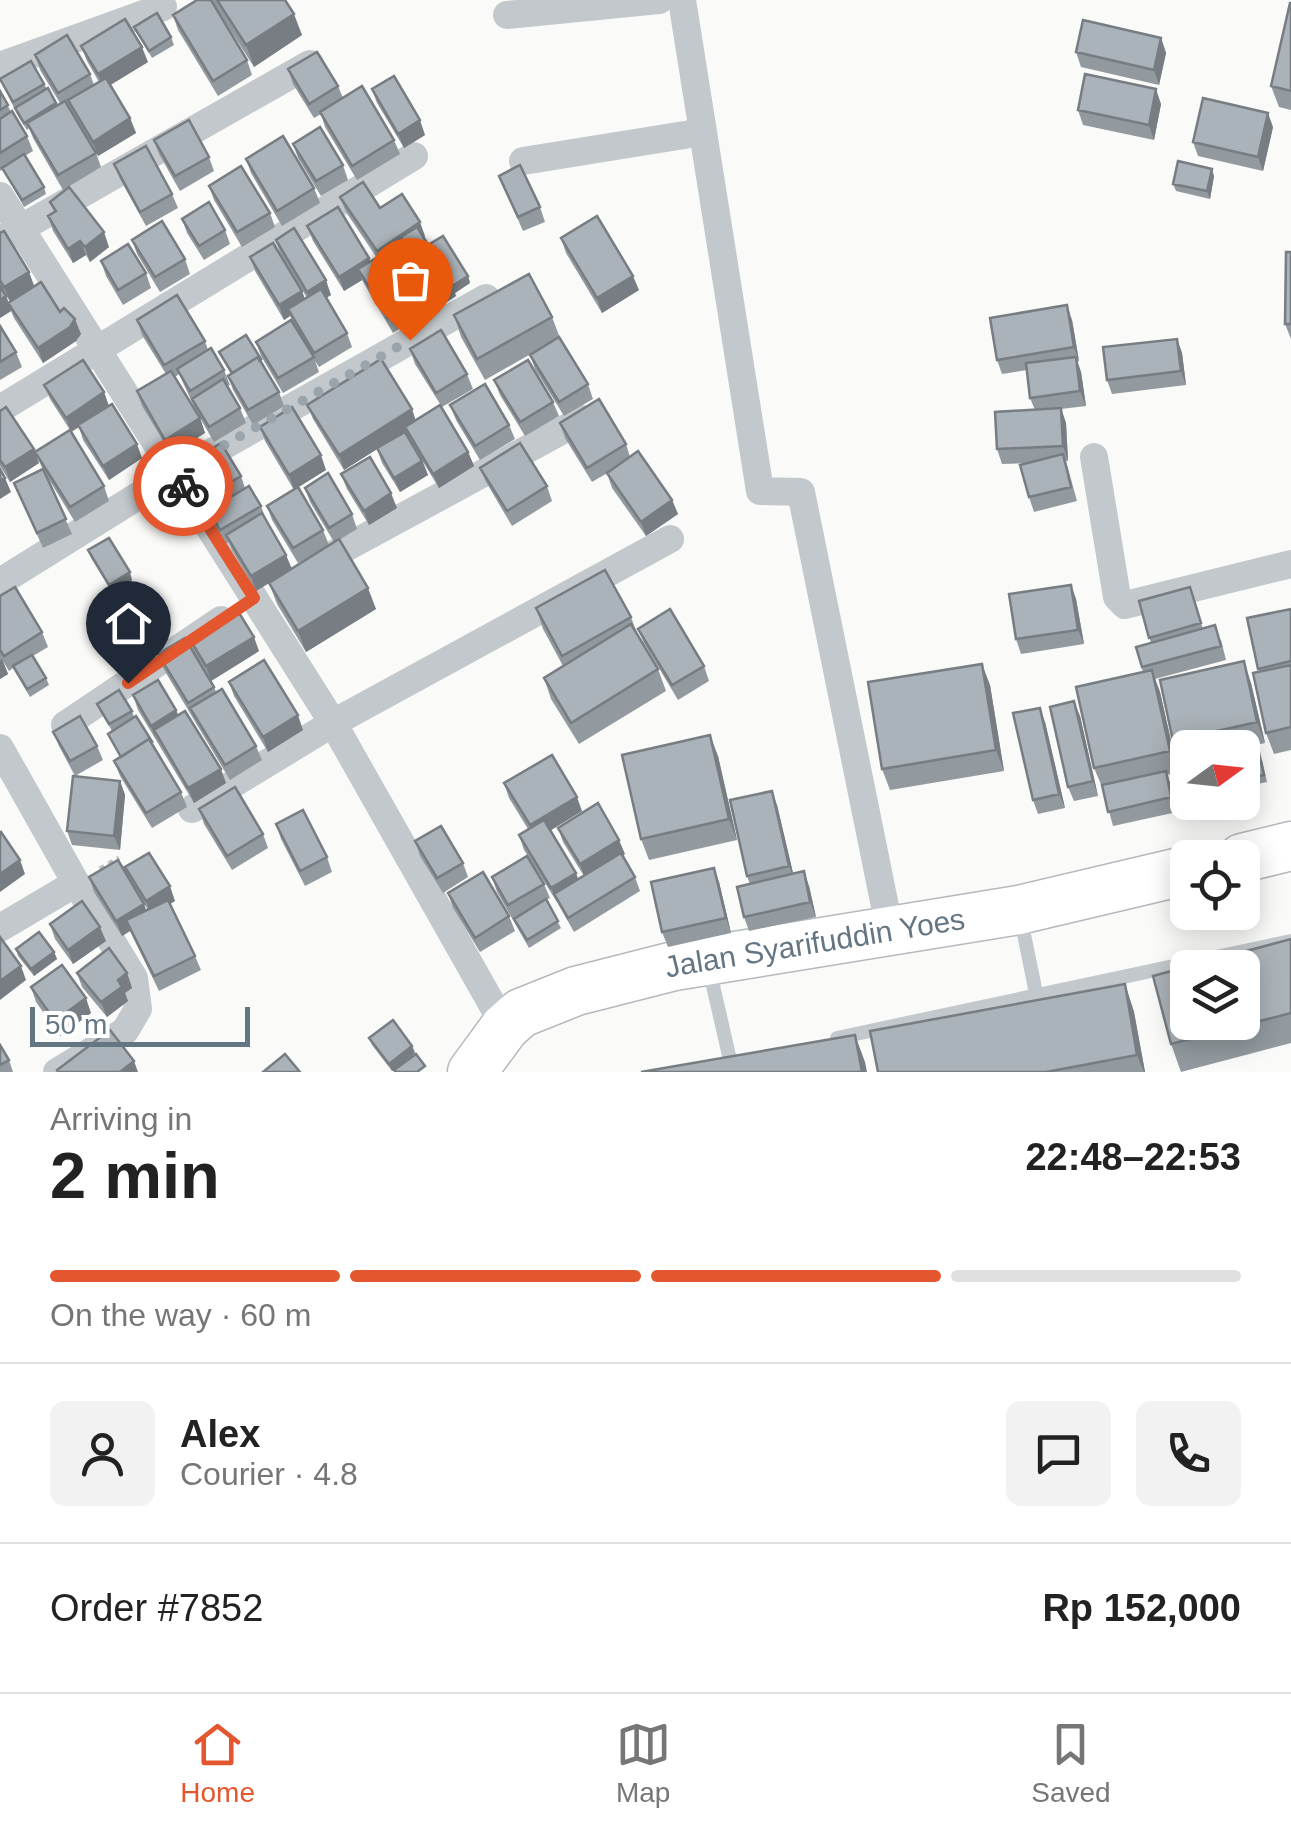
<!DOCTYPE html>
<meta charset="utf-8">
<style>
:root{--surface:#fff;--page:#f2f2f2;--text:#222;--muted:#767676;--line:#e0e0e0;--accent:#e4572e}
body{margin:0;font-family:Arial,sans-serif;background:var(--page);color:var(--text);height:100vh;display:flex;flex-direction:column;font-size:38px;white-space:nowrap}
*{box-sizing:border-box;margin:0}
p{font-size:32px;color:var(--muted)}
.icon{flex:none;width:55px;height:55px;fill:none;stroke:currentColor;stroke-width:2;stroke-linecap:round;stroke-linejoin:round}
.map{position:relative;height:1072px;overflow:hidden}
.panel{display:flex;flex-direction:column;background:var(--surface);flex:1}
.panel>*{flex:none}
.needle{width:65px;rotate:75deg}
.buttons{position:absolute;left:1170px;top:730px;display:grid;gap:20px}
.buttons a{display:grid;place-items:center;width:90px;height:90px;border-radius:15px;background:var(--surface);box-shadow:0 5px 25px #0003;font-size:50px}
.scale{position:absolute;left:30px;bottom:25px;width:220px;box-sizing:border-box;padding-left:10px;border:5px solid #657683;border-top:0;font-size:28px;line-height:35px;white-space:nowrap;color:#657683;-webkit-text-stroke:8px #fff;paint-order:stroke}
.pin{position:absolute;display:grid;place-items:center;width:85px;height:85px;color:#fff;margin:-102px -42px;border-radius:50% 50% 50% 0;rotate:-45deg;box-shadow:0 0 10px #0007}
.pin .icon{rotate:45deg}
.courier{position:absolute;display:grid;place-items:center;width:100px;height:100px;margin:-50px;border:8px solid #e4572e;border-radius:50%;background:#fff;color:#222;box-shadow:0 2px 12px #0007}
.summary em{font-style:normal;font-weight:700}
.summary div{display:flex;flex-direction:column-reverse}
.summary{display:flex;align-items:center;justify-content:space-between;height:170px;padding:0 50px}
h1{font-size:65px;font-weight:700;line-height:75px}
.bar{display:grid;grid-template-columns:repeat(4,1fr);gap:15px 10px;align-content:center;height:120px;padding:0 50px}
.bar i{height:12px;border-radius:8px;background:var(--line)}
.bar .on{background:var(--accent)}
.bar p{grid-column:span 4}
.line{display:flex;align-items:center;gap:25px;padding:0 50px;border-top:2px solid var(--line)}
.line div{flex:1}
.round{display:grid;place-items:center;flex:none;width:105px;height:105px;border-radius:15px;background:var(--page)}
.tab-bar{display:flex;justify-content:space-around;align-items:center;height:140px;border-top:2px solid var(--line);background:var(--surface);font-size:28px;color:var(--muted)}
.tab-bar a{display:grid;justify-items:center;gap:5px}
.tab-bar .on{color:var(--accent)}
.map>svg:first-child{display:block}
</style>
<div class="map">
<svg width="1291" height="1072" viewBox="0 0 1291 1072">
<rect width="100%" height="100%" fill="#fafaf8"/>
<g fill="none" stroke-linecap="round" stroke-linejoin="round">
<defs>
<g id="trunk">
<path d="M1242 858 1291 846"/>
<path id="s1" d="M472 1072 505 1027 521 1013 576 991 674 966 1019 910 1188 870"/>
</g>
</defs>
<use href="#trunk" stroke="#b4b9bd" stroke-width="51"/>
<path stroke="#bbbfc2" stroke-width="5" stroke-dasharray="5 5" stroke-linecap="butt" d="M100 869 119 858"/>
<path stroke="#c3c8cc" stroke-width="14" d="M1020 915 1037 998
M709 968 730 1060
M837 1038 1291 941"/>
<path stroke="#c3c8cc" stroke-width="28" d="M682 0 760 491 801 492 890 931
M507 15 659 0
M0 66 163 7
M523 161 703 132
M0 196 333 723 505 1027
M0 240 310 64
M0 409 414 156
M1094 457 1117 597 1125 605 1291 564
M314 565 583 419
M0 582 175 473 486 298
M65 725 221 620
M0 748 76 883 134 978 138 1009 125 1031 57 1072
M192 809 333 723 670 539
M0 928 76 883"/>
<use href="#trunk" stroke="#fff" stroke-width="48"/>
</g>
<path fill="#929a9f" d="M211 0H285L302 35 254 67Z
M1291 3V110L1279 107 1271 86Z
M173 15 247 60 252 75 218 96 178 30Z
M134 27 171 37 174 45 152 58Z
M1161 38 1166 53 1159 85 1081 67 1076 52Z
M81 46 148 62 110 85 130 118 136 133 98 156 85 135 96 153 101 167 63 190 33 138 29 128 27 130 18 116 0 79 44 84 57 105 60 103 40 70 35 55 90 74 94 85 99 82 87 61Z
M288 69 338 86 343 98 394 140 400 154 357 180 325 127 321 114 314 118 293 84Z
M372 89 425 135 404 148 377 103Z
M0 91 11 112 27 136 33 151 25 156 44 187 46 194 24 207 3 169 0 171Z
M1161 104 1154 140 1083 125 1078 110Z
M1273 127 1263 171 1198 156 1193 142Z
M154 140 209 157 214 171 180 191 159 154Z
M293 144 343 165 348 180 321 196 298 158Z
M246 159 314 188 320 203 282 226 251 173Z
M114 164 172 194 178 208 146 226 120 179Z
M499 176 540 207 545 222 523 231Z
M1214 176 1210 199 1176 191 1173 184Z
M209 186 270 213 275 227 242 247 214 200Z
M340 197 380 208 425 236 424 237 428 245 468 276 470 283 455 293 454 292 456 296 439 307 405 250 403 251 428 293 434 308 393 333 362 280 344 291 313 241 307 226 371 262 377 258 346 212Z
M50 202 109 247 90 262 86 255 73 263 53 231 48 216 54 212Z
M182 219 225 230 230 244 204 260 187 233Z
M0 233 29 272 34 286 10 301 6 296 9 303 60 312 81 334 76 341 43 363 14 318 11 311 0 318Z
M561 238 639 290 602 313 566 253Z
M132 240 185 259 190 274 160 292 137 254Z
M276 240 331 295 326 298 347 333 352 347 319 367 315 361 319 372 283 393 261 356 256 342 293 322 290 316 284 320 255 271 250 257 302 291 305 299 307 298 281 255Z
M1291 252V339L1285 324Z
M101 261 146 273 151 288 123 305 106 276Z
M454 315 552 317 560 338 588 384 593 399 564 416 535 369 530 355 536 351 485 380 461 337Z
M137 320 205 341 208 350 224 370 230 385 227 386 240 408 246 423 214 442 197 413 179 374 175 377 200 418 205 433 171 454 142 406 137 391 166 374 142 335Z
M1072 320 1079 361 1077 362 1081 372 1086 406 1061 409 1066 423 1068 461H1066L1077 501 1034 512 1029 497 1028 463 1002 464 997 449 1035 410 1030 398 1027 370 1002 374 997 360Z
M0 326 16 352 22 367 0 380Z
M1177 339 1182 353 1186 385 1112 394 1107 380Z
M410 349 467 374 473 389 442 407 415 364Z
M219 352 261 359 263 366 279 392 284 406 253 425 233 390 228 376 231 374Z
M494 380 553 402 559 416 525 436 500 395Z
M44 385 104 392 109 406 142 458 109 480 83 440 79 427 71 432 104 486 109 501 75 522 45 473 72 534 43 548 14 483 43 470 35 452 70 430 50 399Z
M307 405 416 420 468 452 474 466 439 488 423 462 428 475 400 492 382 463 377 449 344 470 313 419Z
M450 405 509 425 515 439 480 460 456 420Z
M0 411 34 449 39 463 10 482 0 466Z
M560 423 626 444 630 457 672 500 678 514 646 536 612 488 607 473 609 472 592 482 565 438Z
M260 427 326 470 298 487 323 530 329 545 298 563 272 520 267 506 294 490 265 441Z
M186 465 241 476 245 488 261 506 266 520 286 555 291 569 334 542 310 502 305 488 352 514 357 529 339 540 376 609 306 652 277 604 269 583 256 591 232 550 229 542 226 544 214 525 210 510 191 480Z
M480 468 547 486 552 501 512 526 486 482Z
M341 474 397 508 369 525 347 489Z
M88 550 132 580 112 592 91 558Z
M1071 585 1076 599 1084 644 1021 654 1016 639Z
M1190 587 1203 629 1221 640 1226 660 1155 679 1160 692 1178 772 1167 775 1177 812 1113 826 1103 789 1094 768 1143 672 1136 647 1151 643 1139 601Z
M0 596 42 632 48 647 33 656 46 678 49 685 30 697 13 668 9 671 3 661 8 674 0 679Z
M536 608 631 617 638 636 658 669 666 691 579 744 551 699 544 678 563 666 543 629Z
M1291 609V752V750L1274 754 1266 733 1260 672 1247 618Z
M638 629 704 666 709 681 678 700 644 643Z
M189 638 259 651 211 681 194 653Z
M158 654 214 687 216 692 256 746 262 760 230 780 163 668Z
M229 682 303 730 268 752 234 696Z
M1251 683 1265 743 1242 748H1188V761L1181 762 1173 741Z
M990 685 1004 771 890 790 882 769Z
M133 695 176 710 178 715 226 783 194 803 138 710Z
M97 704 132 711 134 717 181 792 187 807 152 828 120 776 114 761 120 757 108 734 112 731Z
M1080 716 1098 796 1074 801 1068 787Z
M1045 722 1065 808 1038 814 1033 800Z
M53 732 97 746 103 760 75 776 59 746Z
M718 756 737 840 649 860 641 839Z
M1242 757 1262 760 1267 782 1242 787Z
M120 781 125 795 120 850 72 845 67 831Z
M504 783 582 811 551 830 578 879 584 876 563 842 558 828 625 854 622 856 635 877 640 891 574 932 557 902 524 850 519 835 528 829 509 798Z
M777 805 793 874 809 886 816 917 749 931 744 917 750 884 747 876Z
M199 809 263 834 268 848 232 870 204 824Z
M276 824 327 857 332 872 305 886 281 839Z
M415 841 463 863 468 877 443 893 420 856Z
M125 867 175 901 170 904 195 956 201 970 159 991 130 931 122 936 94 892 89 877 144 904 146 910H148L131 882Z
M492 877 544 884 550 898 546 900 561 928 529 948 497 892Z
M719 882 731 933 668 947 662 932Z
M448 893 509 916 515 931 480 952 453 908Z
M50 924 106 941 73 964 55 939Z
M1291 939V1043L1181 1072 1171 1044Z
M16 949 54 952 57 959 34 976 18 956Z
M77 973H127L132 988 125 993 128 1001 107 1017 82 987Z
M1125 984 1134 1012 1145 1072H878Z
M31 987 91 1013 60 1036 36 1002Z
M369 1038 412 1046 415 1053 392 1071 372 1045Z
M0 1045 9 1060 13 1072H0Z"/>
<path fill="#777d82" d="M294 14 302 35 254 67 246 45Z
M1161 38 1166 53 1159 85 1154 70Z
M142 47 148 62 104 89 98 74Z
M1156 89 1161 104 1154 140 1149 125Z
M1268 113 1273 127 1263 171 1258 157Z
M130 118 136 133 98 156 93 142Z
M420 120 425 135 404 148 398 134Z
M1212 169 1214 176 1210 199 1207 191Z
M420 222 425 236 407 248 401 237 405 250 382 265 377 251Z
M104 232 109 247 90 262 85 247Z
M80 241 86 255 73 263 68 249Z
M369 258 375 272 358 269 362 280 344 291 339 277Z
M29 272 34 286 10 301 4 287Z
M468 276 470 283 455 293 452 286Z
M633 276 639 290 602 313 597 298Z
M326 280 331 295 312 306 307 292Z
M451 281 456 296 439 307 434 292Z
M302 291 307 306 288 309 290 316 284 320 279 305Z
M6 296 11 311 0 318V300Z
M1067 305 1072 320 1079 361 1074 347Z
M75 319 81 334 76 341 43 363 38 348Z
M1177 339 1182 353 1186 385 1181 371Z
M1076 357 1081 372 1086 406 1080 391Z
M104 392 109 407 71 432 66 418Z
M1061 408 1066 423 1068 461 1063 446Z
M412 409 417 424 344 470 339 455Z
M200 418 205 433 171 454 165 440Z
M137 444 142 458 109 480 103 466Z
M34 449 39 463 10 482 5 467Z
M468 452 474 466 439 488 433 474Z
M321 455 326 470 294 490 289 475Z
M422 461 428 475 400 492 394 478Z
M5 478 11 492 0 499V481Z
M391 493 397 508 369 525 364 511Z
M672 500 678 514 646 536 641 522Z
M286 555 292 569 256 591 251 576Z
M130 572 132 580 112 592 109 585Z
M1071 585 1076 599 1084 644 1078 630Z
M368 588 376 609 306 652 298 631Z
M254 637 259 651 211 681 206 666Z
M2 659 8 674 0 679V661Z
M1244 661 1251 683 1265 743 1257 722Z
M982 664 990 685 1004 771 996 750Z
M1152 670 1160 692 1178 772 1170 751Z
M1074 701 1080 716 1098 796 1093 781Z
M1040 708 1045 722 1065 808 1059 794Z
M176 710 182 724 154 730 156 740 151 726Z
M298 715 303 730 268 752 263 737Z
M710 735 718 756 737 840 729 819Z
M221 769 226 783 194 803 188 788Z
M1166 771 1171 785 1177 812 1171 797Z
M120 781 125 795 120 850 114 836Z
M772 791 777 805 795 881 789 866Z
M577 797 582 811 535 840 530 825Z
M619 840 625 854 585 879 580 864Z
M20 860 25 874 0 892V874Z
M714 868 719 882 731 933 726 918Z
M804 871 809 886 816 917 810 902Z
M576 873 581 887 554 894 557 903 551 888Z
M170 886 175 901 151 915 146 901Z
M144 904 149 919 126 920 130 931 122 936 116 921Z
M100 927 106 941 73 964 68 950Z
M54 952 57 959 34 976 31 969Z
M21 966 26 980 0 1000V981Z
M127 973 132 988 125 993 128 1001 107 1017 101 1002 118 980Z
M1125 984 1134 1012 1145 1072H1144L1137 1055Z
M86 998 91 1013 60 1036 55 1021Z
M855 1035 865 1062 867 1072H862Z
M412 1046 415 1053 392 1071 389 1064Z
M134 1061 138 1072H120Z"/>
<path fill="#aab3b9" stroke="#777d82" stroke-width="2.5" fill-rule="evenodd" d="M197 0H211L247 60 213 81 173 15Z
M217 0H285L294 14 246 45Z
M1290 3H1291V91L1271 86Z
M157 13 171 37 149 51 134 27Z
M125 19 142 47 98 74 81 46Z
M1083 20 1161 38 1154 70 1076 52Z
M67 35 90 74 58 93 35 55Z
M317 52 338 86 309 104 288 69Z
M31 61 44 84 13 102 0 79Z
M1085 74 1156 89 1149 125 1078 110Z
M394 76 420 120 398 134 372 89Z
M106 78 130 118 93 142 68 100Z
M362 86 394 140 352 166 320 112Z
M48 88 56 103 24 123 15 108Z
M0 91 8 105 0 110Z
M1203 98 1268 113 1258 157 1193 142Z
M65 101 96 153 58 175 27 123Z
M12 111 27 136 0 153V119Z
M189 120 209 157 175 176 154 140Z
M320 127 343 165 316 181 293 144Z
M283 136 314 188 277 211 246 159Z
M146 146 172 194 140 212 114 164Z
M24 154 44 187 22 200 2 168Z
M1178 161 1212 169 1207 191 1173 184Z
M520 165 540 207 518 217 499 176Z
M241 166 270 213 237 232 209 186Z
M363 182 380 208 402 194 420 222 377 251 340 197Z
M69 187 104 232 85 247 80 241 68 249 48 216 56 211 50 202Z
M209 202 225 230 199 246 182 219Z
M338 207 369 258 339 277 307 226Z
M597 216 633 276 597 298 561 238Z
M162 221 185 259 155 277 132 240Z
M417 227 451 281 434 292 401 237Z
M294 228 326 280 307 292 276 240Z
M4 231 29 272 4 287 0 280V233Z
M443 236 468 276 452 286 428 245Z
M273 243 302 291 279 305 250 257Z
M128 244 146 273 118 290 101 261Z
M399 244 428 293 388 318 358 269Z
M1286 252H1291V324H1285Z
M529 274 552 317 477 359 454 315Z
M41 282 60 312 64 308 75 319 70 327 38 348 8 303Z
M0 286 6 296 0 300Z
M321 289 347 333 314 353 288 309Z
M177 295 205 341 164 365 137 320Z
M1067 305 1074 347 997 360 990 318Z
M291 320 314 357 278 378 256 342Z
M0 326 16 352 0 362Z
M441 330 467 374 436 393 410 349Z
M246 335 261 359 259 360 258 357 232 373 219 352Z
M559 337 588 384 559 402 530 355Z
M1177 339 1181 371 1107 380 1103 347Z
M211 348 224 370 190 391 177 369Z
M258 357 279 392 248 410 228 376Z
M1076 357 1080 391 1030 398 1026 363Z
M381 359 412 409 339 455 307 405Z
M83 360 104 392 66 418 44 385Z
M528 360 553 402 520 422 494 380Z
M171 371 200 418 165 440 137 391Z
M223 379 240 408 209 427 192 399Z
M485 384 509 425 475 446 450 405Z
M599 399 626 444 587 468 560 423Z
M112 404 137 444 103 466 78 425Z
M440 405 468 452 433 474 405 427Z
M6 407 34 449 5 467 0 460V411Z
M292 407 321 455 289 475 260 427Z
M1061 408 1063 446 997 449 995 412Z
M70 430 104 486 70 507 35 452Z
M405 432 422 461 394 478 377 448Z
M221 443 241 476 206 497 186 465Z
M520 443 547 486 507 511 480 468Z
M638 451 672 500 641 522 607 473Z
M1063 454 1071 487 1029 497 1020 465Z
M370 457 391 493 364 511 341 474Z
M0 469 5 478 0 481Z
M43 469 66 519 37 533 14 483Z
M328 473 352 514 329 528 305 488Z
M249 486 261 506 220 530 209 510Z
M298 487 323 530 293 548 267 506Z
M262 513 286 555 251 576 226 535Z
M109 538 130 572 109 585 88 550Z
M339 539 368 588 298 631 269 583Z
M605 570 631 617 562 656 536 608Z
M1071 585 1078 630 1016 639 1009 594Z
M15 587 42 632 4 656 0 650V596Z
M1190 587 1201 623 1149 638 1139 601Z
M236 608 254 637 206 666 189 638Z
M670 609 704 666 672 685 638 629Z
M1291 609V661L1258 669 1247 618Z
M631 624 658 669 571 723 544 678Z
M1215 625 1221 646 1142 667 1136 647Z
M185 638 214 687 188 703 158 654Z
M32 655 46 678 27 689 13 666Z
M264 660 298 715 263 737 229 682Z
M1244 661 1257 722 1173 741 1160 680Z
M982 664 996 750 882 769 868 682Z
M1291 665V727L1266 733 1253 673Z
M1152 670 1170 751 1094 768 1076 687Z
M158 680 176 710 151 726 133 695Z
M222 689 256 746 225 765 190 708Z
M119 690 132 711 109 724 97 704Z
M1074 701 1093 781 1068 787 1050 707Z
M1040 708 1059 794 1033 800 1013 713Z
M185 711 221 769 188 788 154 730Z
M80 716 97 746 70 761 53 732Z
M136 716 151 740 149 739 121 757 108 734Z
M710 735 729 819 641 839 622 755Z
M149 739 181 792 146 813 114 761Z
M1259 753 1264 775 1242 779V757Z
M552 755 577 797 530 825 504 783Z
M1166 771 1171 797 1108 812 1102 785Z
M73 776 120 781 114 836 67 831Z
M235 787 263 834 227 856 199 809Z
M772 791 789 866 747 876 730 800Z
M598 803 619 840 580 864 558 828Z
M303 810 327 857 300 871 276 824Z
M544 820 576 873 551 888 519 835Z
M441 826 463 863 437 878 415 841Z
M1 832 20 860 0 874V833Z
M149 853 170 886 146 901 125 867Z
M621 853 635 877 568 918 554 894Z
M527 856 544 884 508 905 492 877Z
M118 860 144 904 116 921 89 877Z
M714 868 726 918 662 932 651 882Z
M804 871 810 902 744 917 737 887Z
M483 872 509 916 475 938 448 893Z
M546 899 558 921 527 940 514 919Z
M168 900 195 956 154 976 126 920Z
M82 901 100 927 68 950 50 924Z
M39 932 54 952 31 969 16 949Z
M0 937 21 966 0 981Z
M1291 939V1013L1171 1044 1153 976ZM1188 968H1242V1022H1188Z
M109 948 127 973 118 980 122 987 101 1002 77 973Z
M62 965 86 998 55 1021 31 987Z
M1125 984 1137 1055 1046 1072H878L870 1031Z
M393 1020 412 1046 389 1064 369 1038Z
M110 1030 134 1061 120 1072H58L57 1070Z
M855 1035 862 1072H641Z
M0 1045 9 1060 0 1065Z
M285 1054 300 1072H263Z
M416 1054 425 1066 417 1072H396L394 1070Z"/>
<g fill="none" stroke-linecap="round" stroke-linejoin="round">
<path stroke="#99a4ac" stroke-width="10" stroke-dasharray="0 18" d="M183 486 175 473 410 340"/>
<path stroke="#e4572e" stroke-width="12" d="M128 683 254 598 183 486"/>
</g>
<g text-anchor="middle" stroke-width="10" stroke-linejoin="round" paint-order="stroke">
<g font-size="30" fill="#657683" stroke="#fff">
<text dy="10" stroke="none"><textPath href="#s1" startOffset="380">Jalan Syarifuddin Yoes</textPath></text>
</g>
</g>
</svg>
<div class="buttons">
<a><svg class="needle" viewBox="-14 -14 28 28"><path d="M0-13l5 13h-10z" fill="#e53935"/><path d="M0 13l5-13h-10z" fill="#767676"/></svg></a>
<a><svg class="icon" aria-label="locate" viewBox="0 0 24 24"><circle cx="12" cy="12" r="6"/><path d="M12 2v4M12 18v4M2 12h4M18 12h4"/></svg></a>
<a><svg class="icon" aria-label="layers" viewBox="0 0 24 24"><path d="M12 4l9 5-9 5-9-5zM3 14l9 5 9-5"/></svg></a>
</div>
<div class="scale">50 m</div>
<div class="pin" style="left:410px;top:340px;background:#ea580c"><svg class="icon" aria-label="bag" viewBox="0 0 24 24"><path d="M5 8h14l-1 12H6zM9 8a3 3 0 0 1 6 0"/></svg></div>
<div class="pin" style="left:128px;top:683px;background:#1f2937"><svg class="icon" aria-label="home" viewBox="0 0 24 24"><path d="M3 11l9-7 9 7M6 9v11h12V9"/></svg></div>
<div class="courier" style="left:183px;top:486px"><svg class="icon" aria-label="bike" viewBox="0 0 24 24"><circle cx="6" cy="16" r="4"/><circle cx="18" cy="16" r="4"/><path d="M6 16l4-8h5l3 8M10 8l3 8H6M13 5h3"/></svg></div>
</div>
<section class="panel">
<div class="summary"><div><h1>2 min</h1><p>Arriving in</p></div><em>22:48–22:53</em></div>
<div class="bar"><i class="on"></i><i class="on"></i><i class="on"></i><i></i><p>On the way · 60 m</p></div>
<div class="line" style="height:180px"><a class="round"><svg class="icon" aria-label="person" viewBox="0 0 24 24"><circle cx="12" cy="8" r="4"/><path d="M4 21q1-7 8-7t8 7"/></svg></a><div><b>Alex</b><p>Courier · 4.8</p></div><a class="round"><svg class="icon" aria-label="chat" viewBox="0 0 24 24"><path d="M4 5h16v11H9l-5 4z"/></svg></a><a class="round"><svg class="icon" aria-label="phone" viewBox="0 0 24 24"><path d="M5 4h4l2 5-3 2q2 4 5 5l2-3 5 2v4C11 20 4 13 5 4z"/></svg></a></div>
<div class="line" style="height:130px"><div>Order #7852</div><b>Rp 152,000</b></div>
</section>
<nav class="tab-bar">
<a class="on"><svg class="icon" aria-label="home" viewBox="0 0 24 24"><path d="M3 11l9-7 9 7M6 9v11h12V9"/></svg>Home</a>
<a><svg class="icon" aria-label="map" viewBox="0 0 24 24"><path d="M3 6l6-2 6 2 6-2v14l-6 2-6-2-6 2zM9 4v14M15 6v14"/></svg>Map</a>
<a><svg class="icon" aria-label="saved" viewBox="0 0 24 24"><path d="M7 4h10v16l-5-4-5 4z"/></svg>Saved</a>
</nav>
